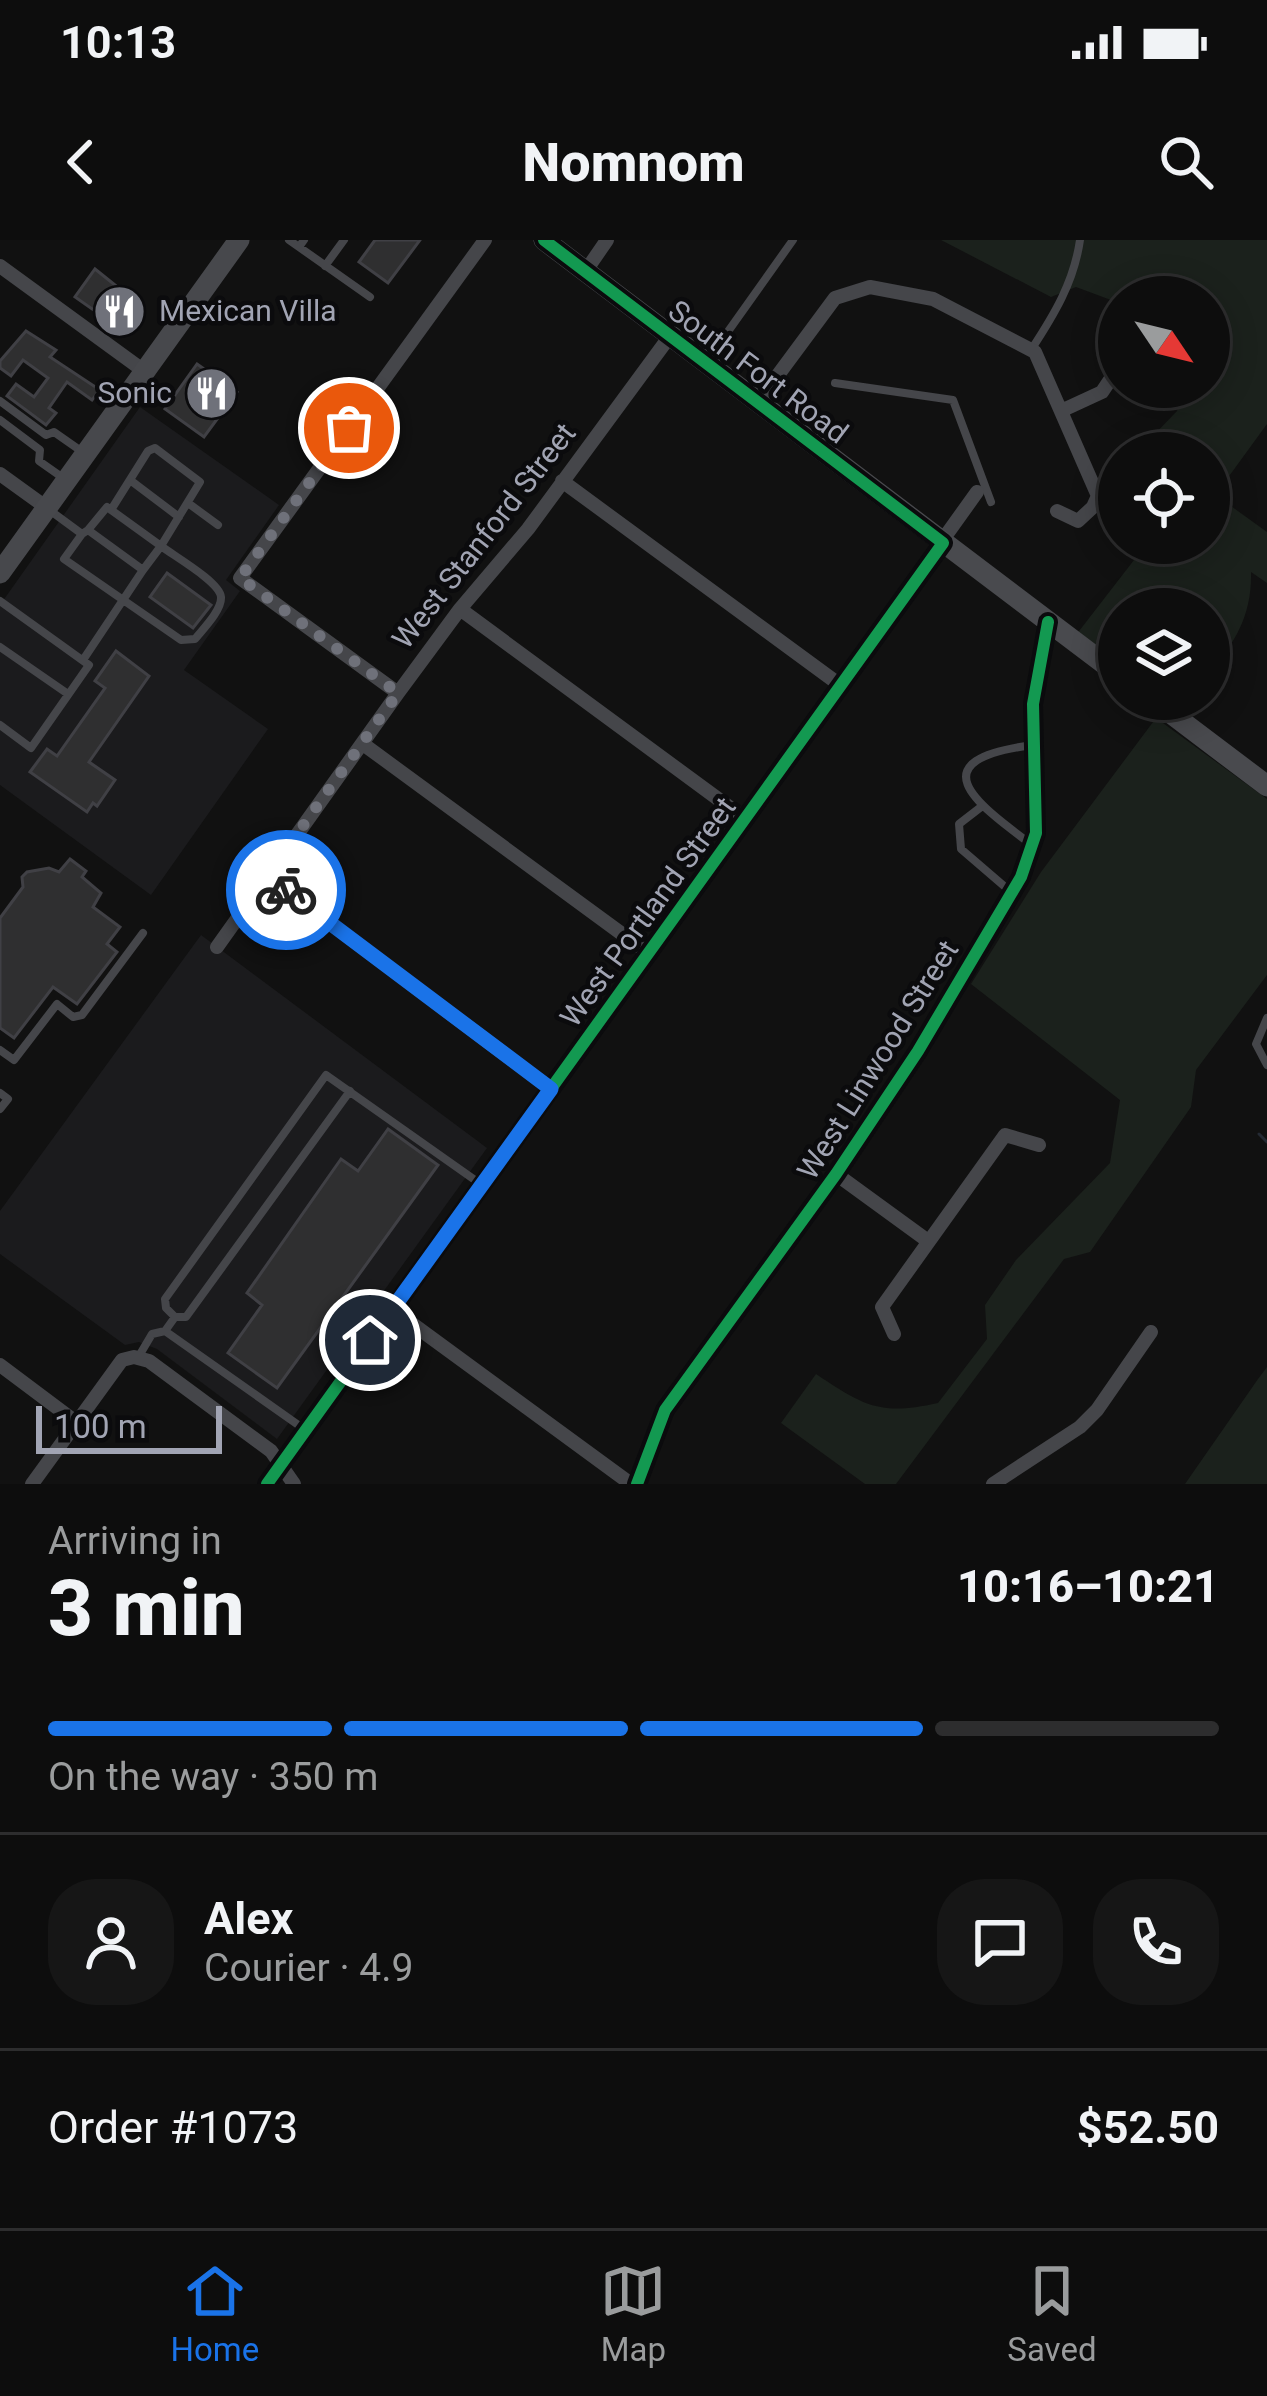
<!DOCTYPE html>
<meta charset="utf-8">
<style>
:root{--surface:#0d0d0d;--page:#161616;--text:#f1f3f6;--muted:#9a9c9d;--line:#2d2d2e;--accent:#1a73e8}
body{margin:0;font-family:Roboto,sans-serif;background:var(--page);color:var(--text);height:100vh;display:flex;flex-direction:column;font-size:45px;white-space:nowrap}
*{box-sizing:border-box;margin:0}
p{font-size:39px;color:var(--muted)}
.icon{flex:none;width:66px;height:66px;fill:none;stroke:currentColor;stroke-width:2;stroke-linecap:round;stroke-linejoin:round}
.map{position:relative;height:1244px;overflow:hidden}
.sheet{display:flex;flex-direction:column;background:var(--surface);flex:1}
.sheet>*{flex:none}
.needle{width:78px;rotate:125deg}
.tools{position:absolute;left:1098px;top:36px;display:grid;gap:24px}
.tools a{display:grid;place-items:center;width:132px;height:132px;border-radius:50%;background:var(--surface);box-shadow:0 6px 30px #0003,0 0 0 3px var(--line);font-size:60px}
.scale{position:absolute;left:36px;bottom:30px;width:186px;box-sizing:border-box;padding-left:12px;border:6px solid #a1a4b3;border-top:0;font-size:33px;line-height:42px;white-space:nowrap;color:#a1a4b3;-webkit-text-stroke:9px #0b0b0d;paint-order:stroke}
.pin{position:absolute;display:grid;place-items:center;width:102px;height:102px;color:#fff;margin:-51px;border:6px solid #fff;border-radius:50%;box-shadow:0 3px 12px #0007}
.courier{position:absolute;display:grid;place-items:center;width:120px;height:120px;margin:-60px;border:9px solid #1a73e8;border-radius:50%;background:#fff;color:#222;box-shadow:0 3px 15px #0007}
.overview em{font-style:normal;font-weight:800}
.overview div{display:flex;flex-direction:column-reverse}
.overview{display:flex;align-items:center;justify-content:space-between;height:204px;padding:0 48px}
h1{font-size:78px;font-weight:800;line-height:90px}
.bar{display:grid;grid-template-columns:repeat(4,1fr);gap:18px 12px;align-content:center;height:144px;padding:0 48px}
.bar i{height:15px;border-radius:9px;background:var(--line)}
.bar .on{background:var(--accent)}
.bar p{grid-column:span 4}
.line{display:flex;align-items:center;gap:30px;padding:0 48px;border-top:3px solid var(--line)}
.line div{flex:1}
.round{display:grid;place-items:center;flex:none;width:126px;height:126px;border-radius:48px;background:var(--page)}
.status{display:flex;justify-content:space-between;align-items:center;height:84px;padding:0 60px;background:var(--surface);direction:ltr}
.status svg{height:33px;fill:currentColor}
header{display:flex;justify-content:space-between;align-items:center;height:156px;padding:0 48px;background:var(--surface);font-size:54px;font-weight:800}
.menu{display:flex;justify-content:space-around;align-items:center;height:168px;border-top:3px solid var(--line);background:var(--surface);font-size:33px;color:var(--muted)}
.menu a{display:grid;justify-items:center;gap:6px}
.menu .on{color:var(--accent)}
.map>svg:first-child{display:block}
</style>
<div class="status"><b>10:13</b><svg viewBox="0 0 49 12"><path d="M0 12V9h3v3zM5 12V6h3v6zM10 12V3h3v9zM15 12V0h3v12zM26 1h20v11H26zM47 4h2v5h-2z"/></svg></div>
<header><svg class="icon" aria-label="back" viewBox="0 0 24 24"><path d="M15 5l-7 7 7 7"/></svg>Nomnom<svg class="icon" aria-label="search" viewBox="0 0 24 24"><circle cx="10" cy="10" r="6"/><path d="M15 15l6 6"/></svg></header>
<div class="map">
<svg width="1267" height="1244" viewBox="0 0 1267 1244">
<rect width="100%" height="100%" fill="#111"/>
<path fill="#1b1b1d" d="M140 167 279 265 226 340 240 351 184 430 268 489 151 655 0 545V365Z
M201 695 487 908 277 1199 157 1109 139 1102 125 1105 0 1014V971Z"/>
<path fill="#1b211c" d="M941 0H1267V184L1219 250 1224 261 1267 292V343L1251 332C1252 374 1236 402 1209 433V369H1119V425L1076 395 1134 320 1142 303H1209V213H1151L1150 199 1177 171 1185 147H1209V57H1119V63L1076 47 1051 57Z
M1156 478 1267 559V735L1196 830 1191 867 1090 1012 1064 1019 896 1244H865L781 1183 816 1134C864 1166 880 1176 938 1163L987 1099 985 1065 1016 1020 1110 923 1120 860 971 744 1041 632Z
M1267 1127V1244H1185L1258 1139Z"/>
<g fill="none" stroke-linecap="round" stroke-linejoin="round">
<path stroke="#242a33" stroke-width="3" d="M1259 894 1267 902"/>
</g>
<path fill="#2f2f30" stroke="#404045" stroke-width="3" d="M375 0H420L388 43 359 22Z
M95 29 140 65 122 90 75 57Z
M26 91 56 110 50 117 100 150 92 160 67 142 49 168 56 173 46 185 7 156 16 144 34 157 48 138 23 120 11 136 0 128V121Z
M197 124 237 152 204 197 165 169Z
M167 333 211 365 193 388 150 357Z
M116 411 149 436 89 522 115 540 97 566 93 563 87 572 30 532 47 509 57 516 105 448 95 441Z
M70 619 86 631 82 637 101 653 93 667 120 687 107 704 117 712 77 764 53 747 14 798 0 788V678L23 647 22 637 27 632 49 628 59 632Z
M388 889 438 925 277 1148 228 1113 262 1065 247 1053 341 919 358 931Z"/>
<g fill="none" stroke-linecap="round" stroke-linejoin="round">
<path stroke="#45464a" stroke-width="8" d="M289 0 299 7 304 0
M299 7 370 57
M325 26 344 0
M1031 110C1054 75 1074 42 1080 0
M707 121 793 0
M835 143 953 160 991 262
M0 161 46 195 54 192 84 213
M0 180 40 210 39 221 66 240
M130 240 179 277
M188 263 218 285
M48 269 82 294 88 290 143 330 83 420
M88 290 107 267 161 306 200 242 155 208 148 211 111 270
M82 294 64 319 181 400 195 399C203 389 222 370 221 357 220 342 174 316 161 306L143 330
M0 361 89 425 31 508 0 485
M0 407 68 454
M981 567 959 584 961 609 1011 652
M1032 605C974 562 918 520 1033 505
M1267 778 1256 804 1267 825
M0 810 14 820 57 764 73 777 82 775 143 693
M0 853 8 859 0 869
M175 1077 166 1068 165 1059 326 835 482 945
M165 1091 304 1189
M139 1116 152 1094 165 1091 175 1077H186L350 851"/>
<path stroke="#45464a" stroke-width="14" d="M0 26 144 131
M585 32 607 0
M758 162 835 58 870 47 933 59 1035 112 1098 256 1093 267 1078 281 1057 271
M1063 170 1102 152 1118 128
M0 234 47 268
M562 241 840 445
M460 369 744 578
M398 453 240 338 485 0
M363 504 648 713
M267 636 551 849
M217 707 398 453 460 369 528 289 670 96
M836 934 928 1001
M392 1069 631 1244
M894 1094 882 1067 1005 895 1039 905
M0 1125 76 1182
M32 1244 122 1120 134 1117 149 1121 271 1211 294 1244
M267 1244 977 252
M637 1244 665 1170 836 934 918 811 1021 637 1036 593 1033 464 1048 382
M993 1244 1080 1187 1097 1170 1151 1092"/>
<path stroke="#494a4e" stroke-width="21" d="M544 0 1119 435
M1152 459 1267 546"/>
<path stroke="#47484c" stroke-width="21" d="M0 333 239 0"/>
<defs>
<path id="cycleway" d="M267 1244 943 303 544 0
M637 1244 665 1170 836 934 918 811 1021 637 1036 593 1033 464 1048 382"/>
</defs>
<use href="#cycleway" stroke="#0b0b0d" stroke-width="20"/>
<use href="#cycleway" stroke="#139951" stroke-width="12"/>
</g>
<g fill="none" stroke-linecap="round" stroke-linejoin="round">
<path stroke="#6f717a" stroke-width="12" stroke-dasharray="0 21.6" d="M286 650 267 636 398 453 240 338 349 188"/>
<path stroke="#1a73e8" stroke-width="15" d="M286 650 551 849 370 1100"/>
</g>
<defs>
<symbol id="restaurant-disc" viewBox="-11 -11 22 22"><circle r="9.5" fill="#6f717a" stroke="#0b0b0d"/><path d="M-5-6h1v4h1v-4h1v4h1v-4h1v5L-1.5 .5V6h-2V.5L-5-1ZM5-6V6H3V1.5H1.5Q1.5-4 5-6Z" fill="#fff"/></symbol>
</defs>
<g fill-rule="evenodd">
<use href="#restaurant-disc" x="90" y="42" width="59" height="59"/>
<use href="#restaurant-disc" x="182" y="124" width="59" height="59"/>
</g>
<g text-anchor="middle" stroke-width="9" stroke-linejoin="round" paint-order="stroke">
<g font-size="30" fill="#a1a4b3" stroke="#0b0b0d" text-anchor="start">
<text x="159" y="81">Mexican Villa</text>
<text x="172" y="163" text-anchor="end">Sonic</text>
</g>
<g font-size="30" fill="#a1a4b3" stroke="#0b0b0d">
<text transform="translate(758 132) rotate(37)" y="10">South Fort Road</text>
<text transform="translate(484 296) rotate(-52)" y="10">West Stanford Street</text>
<text transform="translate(648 672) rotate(-54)" y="10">West Portland Street</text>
<text transform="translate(878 820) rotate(-58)" y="10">West Linwood Street</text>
</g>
</g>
</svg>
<div class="tools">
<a><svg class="needle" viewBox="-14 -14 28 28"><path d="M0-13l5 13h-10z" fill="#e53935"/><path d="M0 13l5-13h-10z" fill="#9a9c9d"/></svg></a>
<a><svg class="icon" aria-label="locate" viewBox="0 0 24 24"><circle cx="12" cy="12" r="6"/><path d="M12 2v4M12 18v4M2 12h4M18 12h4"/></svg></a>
<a><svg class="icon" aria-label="layers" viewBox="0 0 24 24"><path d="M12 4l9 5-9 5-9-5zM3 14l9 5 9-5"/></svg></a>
</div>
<div class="scale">100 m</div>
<div class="pin" style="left:349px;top:188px;background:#ea580c"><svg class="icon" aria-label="bag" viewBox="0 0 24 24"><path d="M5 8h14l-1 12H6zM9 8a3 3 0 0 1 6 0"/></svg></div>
<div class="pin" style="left:370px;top:1100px;background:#1f2937"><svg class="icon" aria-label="home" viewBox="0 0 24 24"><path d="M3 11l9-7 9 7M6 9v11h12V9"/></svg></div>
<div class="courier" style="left:286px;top:650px"><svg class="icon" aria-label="bike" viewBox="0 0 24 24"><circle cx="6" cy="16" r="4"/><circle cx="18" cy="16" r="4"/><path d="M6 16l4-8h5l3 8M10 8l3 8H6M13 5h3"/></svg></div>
</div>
<section class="sheet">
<div class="overview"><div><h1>3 min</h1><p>Arriving in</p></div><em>10:16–10:21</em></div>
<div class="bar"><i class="on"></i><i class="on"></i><i class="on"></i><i></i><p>On the way · 350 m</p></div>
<div class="line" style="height:216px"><a class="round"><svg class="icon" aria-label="person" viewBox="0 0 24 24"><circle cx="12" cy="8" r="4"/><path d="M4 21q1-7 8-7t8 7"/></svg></a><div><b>Alex</b><p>Courier · 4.9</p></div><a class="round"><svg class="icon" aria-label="chat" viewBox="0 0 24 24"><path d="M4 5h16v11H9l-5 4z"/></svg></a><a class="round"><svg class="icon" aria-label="phone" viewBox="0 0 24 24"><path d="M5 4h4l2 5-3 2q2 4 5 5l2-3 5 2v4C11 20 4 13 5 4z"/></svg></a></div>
<div class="line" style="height:156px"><div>Order #1073</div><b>$52.50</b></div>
</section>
<nav class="menu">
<a class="on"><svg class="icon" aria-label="home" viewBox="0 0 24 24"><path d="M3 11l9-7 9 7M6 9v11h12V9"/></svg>Home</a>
<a><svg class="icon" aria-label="map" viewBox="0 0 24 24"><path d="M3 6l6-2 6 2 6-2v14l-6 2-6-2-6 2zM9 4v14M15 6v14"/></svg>Map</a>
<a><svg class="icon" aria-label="saved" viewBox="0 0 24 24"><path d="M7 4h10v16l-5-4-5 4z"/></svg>Saved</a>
</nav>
